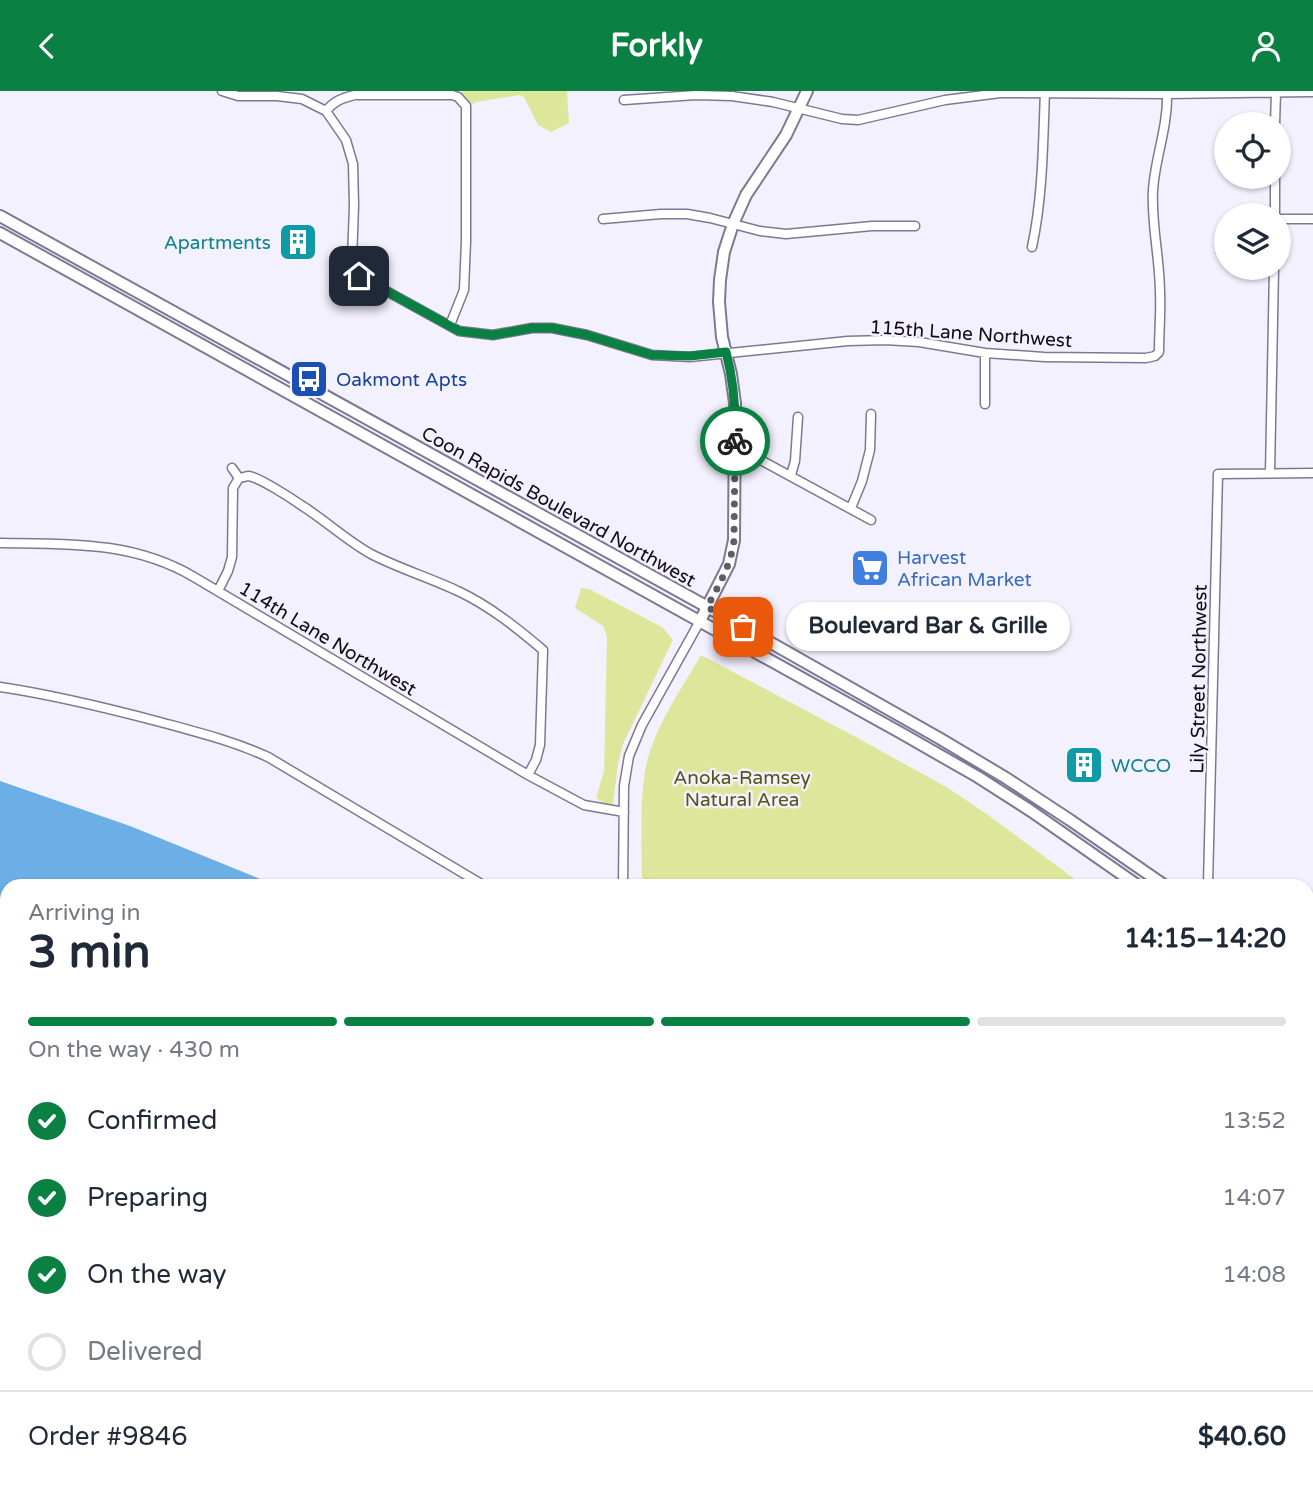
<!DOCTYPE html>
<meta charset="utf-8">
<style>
:root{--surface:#fff;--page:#f6f6f7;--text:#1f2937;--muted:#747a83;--line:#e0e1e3;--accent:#0b8043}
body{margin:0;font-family:"Varela Round",sans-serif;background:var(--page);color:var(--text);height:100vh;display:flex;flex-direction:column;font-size:26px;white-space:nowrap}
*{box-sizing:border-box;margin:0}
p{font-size:23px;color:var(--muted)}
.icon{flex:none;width:38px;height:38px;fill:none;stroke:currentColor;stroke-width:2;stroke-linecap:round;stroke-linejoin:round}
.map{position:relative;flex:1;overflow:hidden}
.details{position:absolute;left:0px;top:788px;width:1314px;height:618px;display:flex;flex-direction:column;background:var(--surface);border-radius:21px 21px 0 0;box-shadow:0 2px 5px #0004}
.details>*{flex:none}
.controls{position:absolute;left:1214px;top:21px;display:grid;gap:14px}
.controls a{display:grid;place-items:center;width:77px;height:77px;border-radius:50%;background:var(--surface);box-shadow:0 2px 5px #0004;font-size:35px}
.pin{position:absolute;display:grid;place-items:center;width:60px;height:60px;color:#fff;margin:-30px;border-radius:14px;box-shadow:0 4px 10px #0006}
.courier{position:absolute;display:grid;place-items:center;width:70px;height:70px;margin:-35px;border:5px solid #0b8043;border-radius:50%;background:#fff;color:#222;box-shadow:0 2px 9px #0007}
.bubble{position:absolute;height:49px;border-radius:24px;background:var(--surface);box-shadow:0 2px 5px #0004;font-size:23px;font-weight:700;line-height:49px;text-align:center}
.headline em{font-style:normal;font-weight:700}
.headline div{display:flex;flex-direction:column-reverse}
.headline{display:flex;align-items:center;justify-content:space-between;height:119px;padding:0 28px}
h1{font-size:46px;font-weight:700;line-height:52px}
.bar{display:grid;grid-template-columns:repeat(4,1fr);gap:10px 7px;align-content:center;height:84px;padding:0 28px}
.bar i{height:9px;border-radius:5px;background:var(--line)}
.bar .selected{background:var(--accent)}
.bar p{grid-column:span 4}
.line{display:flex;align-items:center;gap:18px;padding:0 28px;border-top:2px solid var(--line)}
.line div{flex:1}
ol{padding:0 28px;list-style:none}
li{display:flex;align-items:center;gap:21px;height:77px}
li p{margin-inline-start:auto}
li .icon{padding:7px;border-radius:50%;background:var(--accent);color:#fff;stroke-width:4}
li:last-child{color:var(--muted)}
li i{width:38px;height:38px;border:4px solid var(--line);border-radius:50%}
header{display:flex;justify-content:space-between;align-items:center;height:91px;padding:0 28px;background:var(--accent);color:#fff;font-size:32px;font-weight:700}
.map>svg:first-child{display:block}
</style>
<header><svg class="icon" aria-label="back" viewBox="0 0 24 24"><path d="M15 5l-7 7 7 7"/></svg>Forkly<svg class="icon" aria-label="person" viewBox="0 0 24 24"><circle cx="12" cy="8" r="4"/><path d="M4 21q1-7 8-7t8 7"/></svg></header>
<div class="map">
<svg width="1313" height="1405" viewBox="0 0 1313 1405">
<rect width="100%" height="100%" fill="#f4f1fe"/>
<path fill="#dde79b" d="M463 0H567L569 32 551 41 538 34 524 6 520 4 476 11 471 14 462 3Z
M581 497 589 498 662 536 673 549 623 653 618 673 613 714 605 713 596 707 604 680 607 546 603 535 575 517Z
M701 564 854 645 948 697 988 724 1083 794H642C642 757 639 711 646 675 655 635 681 599 701 564Z
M1311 1061 1313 1063V1157L1307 1156V1062Z"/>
<path fill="#6cafe6" d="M0 690 130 735 275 794H7V920L0 919Z
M549 1398H797L803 1405H554Z"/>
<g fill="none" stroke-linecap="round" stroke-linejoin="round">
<defs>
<path id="street" d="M222 0 238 5H277L302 8 326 20 346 49 353 73 354 114 352 170 354 179 359 185 459 240 493 244 532 237H552L587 244 652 264 690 266 848 250 885 249 919 251 985 262 1044 266 1146 267 1155 265 1159 261C1159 241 1161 221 1160 202 1160 167 1151 134 1153 99 1155 67 1168 36 1167 3
M624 9 696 4 732 5 773 11 842 28 858 29 945 9 1000 2 1167 3 1313 1
M326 20C334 10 342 7 355 4H452L458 6 466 15V150L464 199 450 234
M1275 33 1276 1
M1275 124V86
M603 128 661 123H687L710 127 760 140 786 143 872 135H915
M1279 128H1313
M1032 156C1043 105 1043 51 1045 0
M985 313V262
M735 355 871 429
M232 377 239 387
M1270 382 1274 177
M791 384 795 370 798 326
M239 387C242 387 246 385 249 385 260 387 291 407 301 414 325 429 346 449 371 463 400 478 431 487 460 501 491 516 517 537 543 559L540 654 536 669 528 684
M851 417 862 390 870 359 871 323
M0 452C69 453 133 450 194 486L528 684 584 714 624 721
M218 500 228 480 232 466 233 397 239 387
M0 596C54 604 107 617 160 631 197 641 233 650 268 666L483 794
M623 794 624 695 629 665 642 634 700 530
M1208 794 1218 383 1313 382
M1307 836H1313
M0 1031 7 1034
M1307 1049 1313 1053
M1307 1291H1313
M0 1339 7 1341
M94 1398 101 1405
M281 1398 285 1405
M445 1398 449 1405
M961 1398V1405"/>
<path id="secondary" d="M0 125 722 524 939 647 1006 687 1070 729 1164 794
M0 142 901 642 978 686 1031 720 1137 794
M700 530 729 473 734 449 735 312 731 283 722 246 719 211 720 189 724 161 733 133 746 104 786 44 807 0
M1307 897 1313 901
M1307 916 1313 920
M1307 1024 1313 1016
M1191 1405V1398"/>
</defs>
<use href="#street" stroke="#7f7893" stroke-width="11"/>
<use href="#secondary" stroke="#7f7893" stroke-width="14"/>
<use href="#street" stroke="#fff" stroke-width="8"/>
<use href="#secondary" stroke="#fff" stroke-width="10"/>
</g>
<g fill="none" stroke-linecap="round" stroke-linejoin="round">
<path stroke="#5f5c67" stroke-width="7" stroke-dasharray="0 12.6" d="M735 350 734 449C731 474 719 494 707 516L743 536"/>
<path stroke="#0b8043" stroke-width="9" d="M359 185 459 240 493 244 532 237H552L587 244 652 264 690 265 726 261C734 291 736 320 735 350"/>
</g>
<defs>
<symbol id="building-square" viewBox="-11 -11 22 22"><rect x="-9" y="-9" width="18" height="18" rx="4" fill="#0f9aa8" stroke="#f4f1fe"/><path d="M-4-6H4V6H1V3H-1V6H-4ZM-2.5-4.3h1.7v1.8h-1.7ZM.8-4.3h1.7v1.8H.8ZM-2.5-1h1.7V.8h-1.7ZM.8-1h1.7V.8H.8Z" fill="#fff"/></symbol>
<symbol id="bus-square" viewBox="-11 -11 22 22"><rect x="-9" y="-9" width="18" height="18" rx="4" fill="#1a4fb4" stroke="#f4f1fe"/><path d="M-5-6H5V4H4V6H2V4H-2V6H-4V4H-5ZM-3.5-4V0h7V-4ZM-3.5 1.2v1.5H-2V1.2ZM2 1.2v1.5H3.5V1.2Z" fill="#fff"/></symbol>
<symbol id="supermarket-square" viewBox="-11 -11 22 22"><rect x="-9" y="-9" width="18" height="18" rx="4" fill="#3f7fe0" stroke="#f4f1fe"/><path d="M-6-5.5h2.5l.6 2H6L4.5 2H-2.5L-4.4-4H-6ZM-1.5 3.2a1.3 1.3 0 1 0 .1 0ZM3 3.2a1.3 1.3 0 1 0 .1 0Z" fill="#fff"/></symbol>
</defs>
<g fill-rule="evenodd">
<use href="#building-square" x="276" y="129" width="44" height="44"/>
<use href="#bus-square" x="287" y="266" width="44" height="44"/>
<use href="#supermarket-square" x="848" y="455" width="44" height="44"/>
<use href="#building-square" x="1062" y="652" width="44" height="44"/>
</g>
<g text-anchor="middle" stroke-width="5" stroke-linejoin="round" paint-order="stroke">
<g font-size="19" fill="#0d838f" stroke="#f4f1fe" text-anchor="end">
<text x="271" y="158">Apartments</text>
<text x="1111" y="681" text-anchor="start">WCCO</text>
</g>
<g font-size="19" fill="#0f0c16" stroke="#f4f1fe">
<text transform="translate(971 242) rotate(4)" y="7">115th Lane Northwest</text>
<text transform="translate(559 415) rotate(29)" y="7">Coon Rapids Boulevard Northwest</text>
<text transform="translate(328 547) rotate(31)" y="7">114th Lane Northwest</text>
<text transform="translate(1198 588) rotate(-89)" y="7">Lily Street Northwest</text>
</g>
<g font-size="19" fill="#164399" stroke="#f4f1fe" text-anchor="start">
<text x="336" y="295">Oakmont Apts</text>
</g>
<g font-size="19" fill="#366cbe" stroke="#f4f1fe" text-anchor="start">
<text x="897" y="473">Harvest<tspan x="897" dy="22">African Market</tspan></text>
</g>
<g font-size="19" fill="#505519" stroke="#f4f1fe">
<text x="742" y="693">Anoka-Ramsey<tspan x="742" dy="22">Natural Area</tspan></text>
</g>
</g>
</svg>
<div class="controls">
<a><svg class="icon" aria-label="locate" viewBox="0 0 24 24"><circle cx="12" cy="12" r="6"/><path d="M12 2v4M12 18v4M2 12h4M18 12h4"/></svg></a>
<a><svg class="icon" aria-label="layers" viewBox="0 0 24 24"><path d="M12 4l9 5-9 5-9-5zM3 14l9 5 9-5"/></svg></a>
</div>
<div class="pin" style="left:743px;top:536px;background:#ea580c"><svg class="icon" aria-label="bag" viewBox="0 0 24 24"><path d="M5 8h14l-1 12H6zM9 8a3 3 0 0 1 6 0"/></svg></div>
<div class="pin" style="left:359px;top:185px;background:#1f2937"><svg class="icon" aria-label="home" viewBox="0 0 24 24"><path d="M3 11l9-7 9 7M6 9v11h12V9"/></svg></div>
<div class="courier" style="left:735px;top:350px"><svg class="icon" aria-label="bike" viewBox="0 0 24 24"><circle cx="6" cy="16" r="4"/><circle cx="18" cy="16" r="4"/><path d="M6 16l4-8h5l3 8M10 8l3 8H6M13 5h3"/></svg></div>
<div class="bubble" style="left:786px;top:511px;width:284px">Boulevard Bar &amp; Grille</div>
<section class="details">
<div class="headline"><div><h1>3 min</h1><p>Arriving in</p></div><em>14:15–14:20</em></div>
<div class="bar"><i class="selected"></i><i class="selected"></i><i class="selected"></i><i></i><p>On the way · 430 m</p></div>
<ol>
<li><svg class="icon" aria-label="check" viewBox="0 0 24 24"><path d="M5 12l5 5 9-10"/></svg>Confirmed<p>13:52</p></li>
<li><svg class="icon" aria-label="check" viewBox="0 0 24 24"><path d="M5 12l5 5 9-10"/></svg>Preparing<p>14:07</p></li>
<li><svg class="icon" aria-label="check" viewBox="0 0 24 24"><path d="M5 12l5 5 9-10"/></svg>On the way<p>14:08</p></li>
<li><i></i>Delivered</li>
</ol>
<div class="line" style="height:91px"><div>Order #9846</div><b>$40.60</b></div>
</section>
</div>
